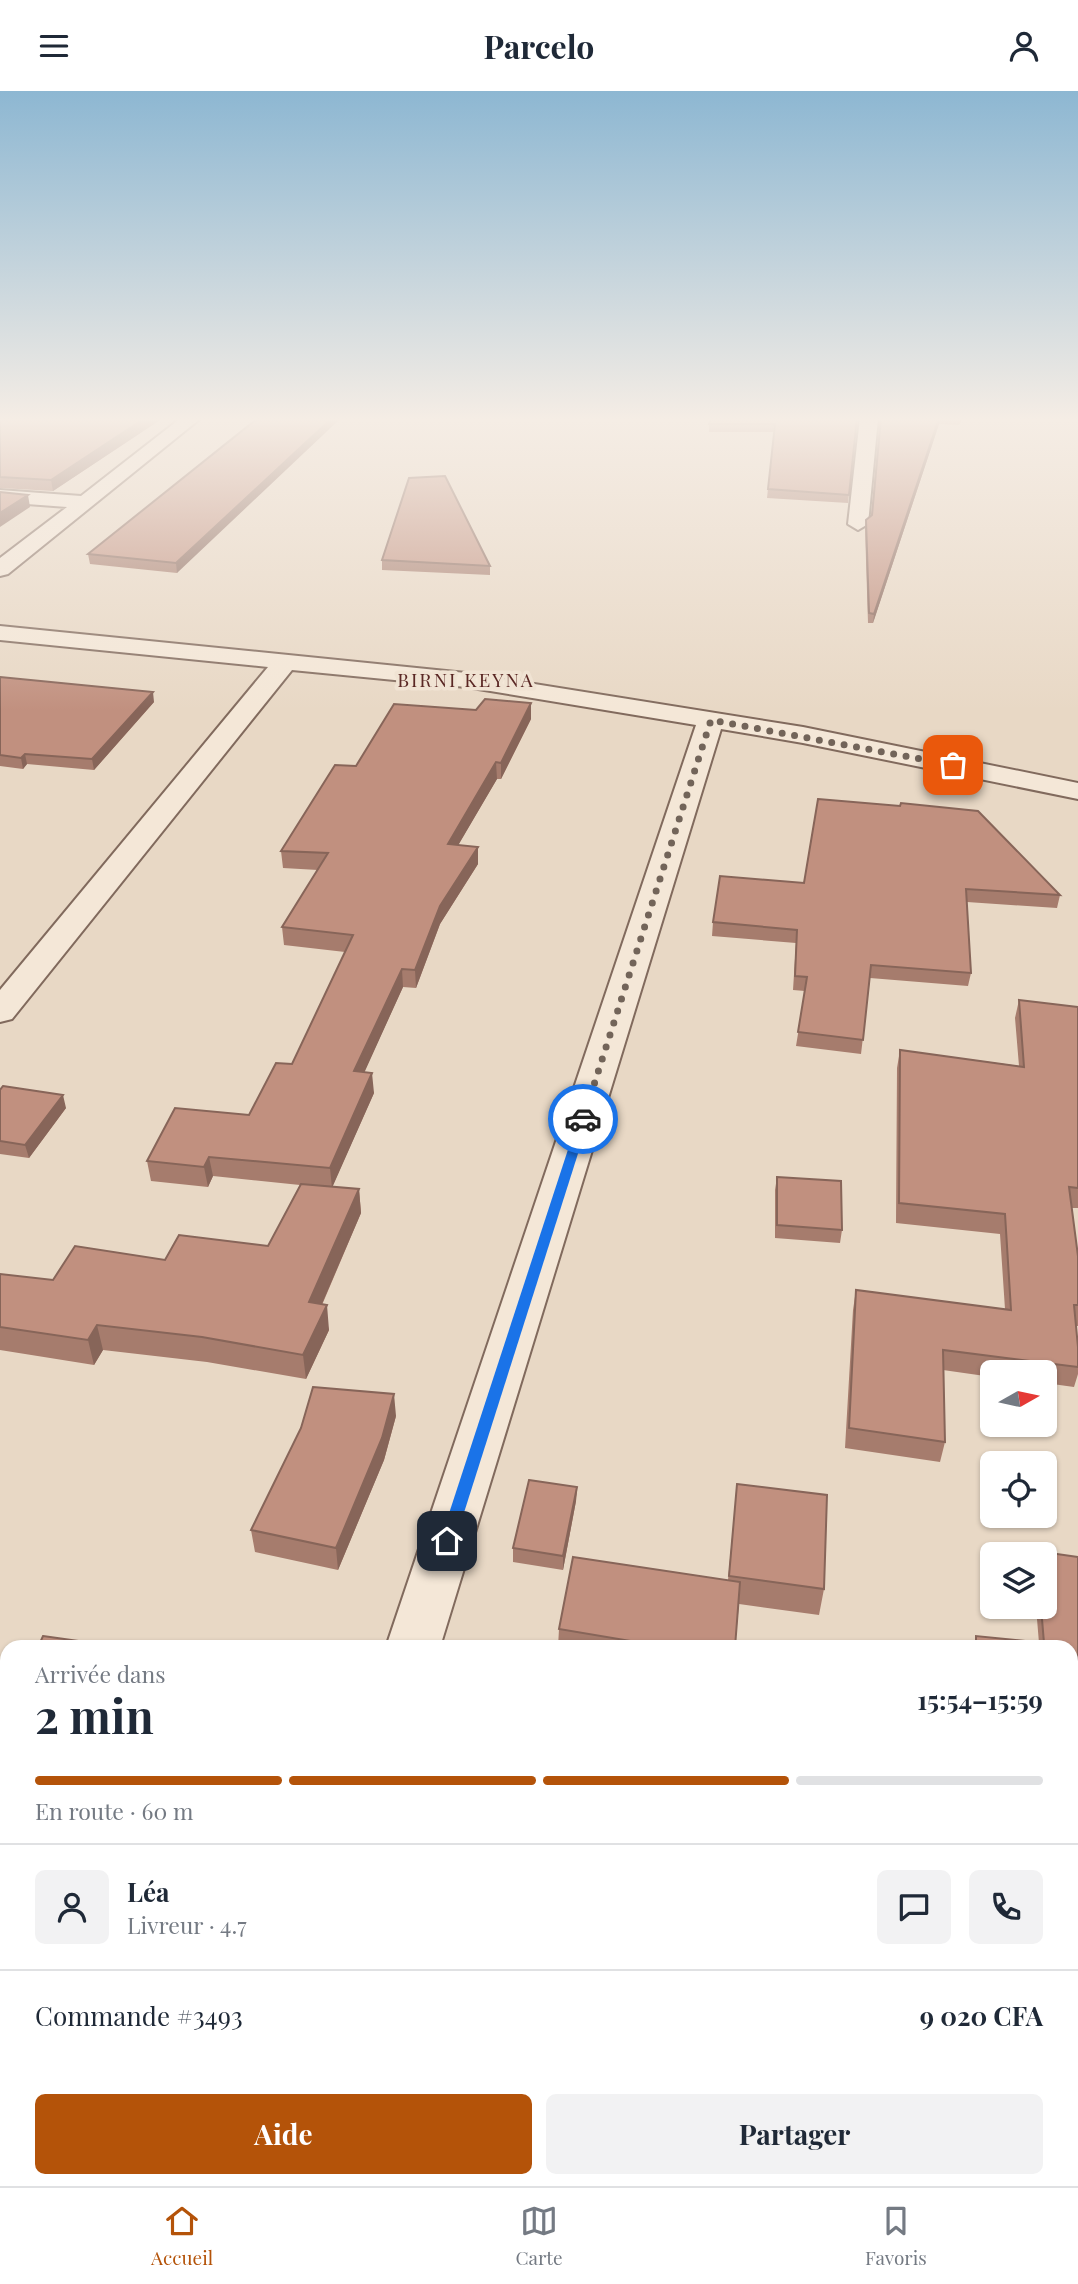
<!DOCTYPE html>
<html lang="fr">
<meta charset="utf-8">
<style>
:root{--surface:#fff;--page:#f2f2f3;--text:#1f2937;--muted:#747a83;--line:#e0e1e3;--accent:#b45309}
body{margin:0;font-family:"Playfair Display",serif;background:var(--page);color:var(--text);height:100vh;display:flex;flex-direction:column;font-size:26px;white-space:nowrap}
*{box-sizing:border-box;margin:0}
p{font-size:23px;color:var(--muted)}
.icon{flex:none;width:38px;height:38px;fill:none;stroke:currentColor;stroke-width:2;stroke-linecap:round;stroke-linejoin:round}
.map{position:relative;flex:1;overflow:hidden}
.panel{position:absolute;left:0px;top:1549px;width:1078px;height:548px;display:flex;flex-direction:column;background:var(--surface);border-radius:21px 21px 0 0;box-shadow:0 2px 5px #0004}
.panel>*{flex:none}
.needle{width:46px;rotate:81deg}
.buttons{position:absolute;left:980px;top:1269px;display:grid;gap:14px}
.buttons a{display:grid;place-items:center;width:77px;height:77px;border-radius:10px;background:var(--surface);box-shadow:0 2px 5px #0004;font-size:35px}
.pin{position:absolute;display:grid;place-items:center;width:60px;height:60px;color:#fff;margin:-30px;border-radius:14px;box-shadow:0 4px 10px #0006}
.courier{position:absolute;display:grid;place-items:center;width:70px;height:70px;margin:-35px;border:5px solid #1a73e8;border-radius:50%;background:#fff;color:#222;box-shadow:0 2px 9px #0007}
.overview em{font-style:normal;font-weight:700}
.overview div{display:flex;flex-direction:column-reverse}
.overview{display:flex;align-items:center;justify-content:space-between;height:119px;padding:0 35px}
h1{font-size:46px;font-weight:700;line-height:52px}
.bar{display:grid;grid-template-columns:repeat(4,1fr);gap:10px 7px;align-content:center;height:84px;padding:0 35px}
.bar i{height:9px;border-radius:5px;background:var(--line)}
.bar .current{background:var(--accent)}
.bar p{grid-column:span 4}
.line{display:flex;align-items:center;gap:18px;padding:0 35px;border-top:2px solid var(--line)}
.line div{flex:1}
.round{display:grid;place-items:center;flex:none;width:74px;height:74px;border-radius:10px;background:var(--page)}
.cta{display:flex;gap:14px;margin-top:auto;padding:14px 35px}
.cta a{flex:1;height:80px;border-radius:10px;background:var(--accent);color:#fff;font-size:28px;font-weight:700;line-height:80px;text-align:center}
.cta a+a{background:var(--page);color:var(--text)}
header{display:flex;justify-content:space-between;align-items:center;height:91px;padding:0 35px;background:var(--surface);font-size:32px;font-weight:700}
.menu{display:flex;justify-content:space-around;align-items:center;height:98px;border-top:2px solid var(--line);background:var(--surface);font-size:19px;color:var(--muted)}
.menu a{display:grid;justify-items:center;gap:4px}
.menu .current{color:var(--accent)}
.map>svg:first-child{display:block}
</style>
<header><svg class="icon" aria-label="menu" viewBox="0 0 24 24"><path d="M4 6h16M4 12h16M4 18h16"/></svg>Parcelo<svg class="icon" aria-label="person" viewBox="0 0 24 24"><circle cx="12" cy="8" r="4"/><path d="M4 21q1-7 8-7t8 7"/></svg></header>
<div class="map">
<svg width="1078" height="2095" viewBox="0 0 1078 2095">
<rect width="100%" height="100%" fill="#e8d8c5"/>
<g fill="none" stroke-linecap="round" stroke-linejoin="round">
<defs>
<path id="minor" d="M181 327H201L8 483 0 485V467L67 416 0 411V399L81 405Z
M860 327H878L868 433 858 439 848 433Z
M0 535 466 582 803 636 1078 692V708L803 652 721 638 440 1556H386L696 634 466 596 292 579 12 928 0 931V899L268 576 0 549Z
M0 1685 7 1686V1740L0 1739Z
M208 2090H277L275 2095H205Z"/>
</defs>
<use href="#minor" stroke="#816a5d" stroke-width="4"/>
<use href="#minor" fill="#f4e7d7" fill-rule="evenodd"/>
</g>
<path fill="#a67c6d" d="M0 327H163L53 400 0 397Z
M258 327 177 482 90 473 88 463Z
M857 327 848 412 767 407 774 341H709V333Z
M880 327H963L959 334 939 333 873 532H868L865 438 866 429 871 425Z
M382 469 490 475V484L382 479Z
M0 586 154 611 94 679 27 673 23 678 0 675Z
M531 628 501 688H497L458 754 478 773 440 833 416 897 403 896 364 981 374 1002 332 1096 359 1098 361 1122 322 1214 329 1239 306 1288 207 1271 103 1259 94 1274 0 1259V1183L53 1189 165 1169 268 1155 300 1094 213 1085 208 1096 151 1090 147 1070 249 1024 292 973 345 861 284 854 282 836 318 779 283 777 281 760 356 675Z
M818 708 1060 804 1057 817 967 811 971 882 968 895 870 887 861 963 796 955 805 900 793 899 796 852 712 845 713 831 804 792Z
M1019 909 1078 916V1117H1072L1078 1165V1235H1076L1078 1256V1283L1074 1296 1045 1292V1281H992V1286L943 1279 945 1351 940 1371 845 1357 853 1219 856 1199 1005 1218 1000 1143 896 1132 897 977 900 959 1019 975 1015 927Z
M0 999 66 1017 29 1067 0 1063Z
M777 1086 842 1139 840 1152 775 1147V1099Z
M396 1325 384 1369 338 1479 255 1461 251 1439Z
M737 1393 824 1498 819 1524 739 1513 735 1556H558L559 1538 728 1489Z
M577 1396 576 1410 563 1479 513 1471V1457Z
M1036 1460 1078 1466V1619H1071V1556H973L976 1545 1039 1552 1036 1516H1045V1463H1035Z
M1071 1826 1078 2095H1009V2090H1071Z
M720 2090H868V2095H720Z"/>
<path fill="#876559" d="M145 327H163L53 400 51 389Z
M332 327H341L177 482 176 472Z
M940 327 939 333 873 532 874 523Z
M28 404 30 416 0 436V422Z
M153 601 154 611 94 679 92 668Z
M531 612V628L501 688V672Z
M25 663 27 673 23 678 21 667Z
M496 671 497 688 449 770 448 753Z
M478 756V773L440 833 416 897 415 879 440 815Z
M402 878 403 896 356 1000 354 980Z
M372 982 374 1002 332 1097 330 1077Z
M63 1004 66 1017 29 1067 25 1054Z
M209 1066 213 1085 208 1096 204 1076Z
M359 1098 361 1122 312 1236 309 1211Z
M327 1214 329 1239 306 1288 303 1264Z
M97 1234 103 1259 94 1274 88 1249Z
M394 1303 396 1325 384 1369 338 1479 336 1457Z
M577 1396 576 1410 563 1479V1465Z
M111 2090H126L124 2095H109Z"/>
<path fill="#c1907f" stroke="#876559" stroke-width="2" d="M0 327H145L51 389 0 386Z
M258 327H332L176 472 88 463Z
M711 327H857L849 404 768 398 775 333H709Z
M881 327H939L874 523 869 522 866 429 872 424Z
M445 385 490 475 382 469 409 387Z
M0 401 28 404 0 422Z
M0 586 153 601 92 668 25 663 21 667 0 664Z
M485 608 531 612 501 672 496 671 448 753 478 756 440 815 415 879 402 878 354 980 372 982 330 1077 209 1066 204 1076 147 1070 175 1017 249 1024 276 972 292 973 353 844 282 836 328 762 281 760 335 674 356 675 394 613 476 619Z
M818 708 900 715 901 712 978 720 1060 804 966 798 971 882 871 874 863 949 798 941 807 886 795 885 797 839 713 831 720 785 804 792Z
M1019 909 1078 916V1097L1069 1096 1078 1165V1214H1074L1078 1256V1276L943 1259 945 1351 849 1337 856 1199 1011 1219 1005 1123 899 1112 900 959 1024 976Z
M3 995 63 1004 25 1054 0 1050V999Z
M777 1086 841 1090 842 1139 777 1134Z
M301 1093 359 1098 309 1211 327 1214 303 1264 202 1246 97 1234 88 1249 0 1236V1183L53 1189 75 1155 165 1169 179 1144 268 1155Z
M313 1296 394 1303 382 1347 336 1457 251 1439 301 1337Z
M529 1389 577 1396 563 1465 513 1457Z
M737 1393 827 1404 824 1498 729 1485Z
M1036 1460 1078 1466V1605H1071V1556H976V1545L1044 1552 1041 1516H1045V1463H1036Z
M573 1466 740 1491 735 1556H666L559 1538Z
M43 1545 121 1556H38Z
M1071 1826 1078 1828V2095H1018V2090H1071V2037L1076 2038 1071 1906Z
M7 2016V2090H111L109 2095H0V2032Z
M799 2090H868V2095H831Z"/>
<linearGradient id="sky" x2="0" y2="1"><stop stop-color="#8db7d2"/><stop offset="0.53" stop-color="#f5ede5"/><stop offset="1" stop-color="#f5ede5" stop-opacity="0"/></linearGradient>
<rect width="1078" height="620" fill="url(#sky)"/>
<path fill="#1a73e8" d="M583 1025 589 1028 455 1450 447 1456 440 1450 578 1028Z"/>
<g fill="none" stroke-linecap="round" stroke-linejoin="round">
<path stroke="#726459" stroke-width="7" stroke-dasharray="0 12.6" d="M583 1028 711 629 953 674"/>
</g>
<g text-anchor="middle" stroke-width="7" stroke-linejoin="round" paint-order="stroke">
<g font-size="19" letter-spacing="2" fill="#5a2724" stroke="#f0e3d3">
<text x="466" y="596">BIRNI KEYNA</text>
</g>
</g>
</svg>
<div class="buttons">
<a><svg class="needle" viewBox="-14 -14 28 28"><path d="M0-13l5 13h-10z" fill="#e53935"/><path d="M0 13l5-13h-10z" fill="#747a83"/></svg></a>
<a><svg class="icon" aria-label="locate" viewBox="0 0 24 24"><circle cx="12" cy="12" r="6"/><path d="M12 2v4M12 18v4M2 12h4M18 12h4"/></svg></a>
<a><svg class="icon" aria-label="layers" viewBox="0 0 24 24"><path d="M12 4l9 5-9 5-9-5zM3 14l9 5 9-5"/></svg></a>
</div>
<div class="pin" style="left:953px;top:674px;background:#ea580c"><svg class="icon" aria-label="bag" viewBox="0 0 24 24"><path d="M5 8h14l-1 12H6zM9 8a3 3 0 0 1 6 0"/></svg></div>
<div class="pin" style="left:447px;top:1450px;background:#1f2937"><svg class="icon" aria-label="home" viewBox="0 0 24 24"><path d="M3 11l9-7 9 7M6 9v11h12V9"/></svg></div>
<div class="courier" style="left:583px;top:1028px"><svg class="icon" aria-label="car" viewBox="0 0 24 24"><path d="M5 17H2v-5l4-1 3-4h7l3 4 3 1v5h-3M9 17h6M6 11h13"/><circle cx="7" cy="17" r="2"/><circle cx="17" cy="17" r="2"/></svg></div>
<section class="panel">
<div class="overview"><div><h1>2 min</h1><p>Arrivée dans</p></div><em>15:54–15:59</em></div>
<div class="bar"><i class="current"></i><i class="current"></i><i class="current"></i><i></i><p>En route · 60 m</p></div>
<div class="line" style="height:126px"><a class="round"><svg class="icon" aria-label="person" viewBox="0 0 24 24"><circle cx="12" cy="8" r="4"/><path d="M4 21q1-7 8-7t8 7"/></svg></a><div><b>Léa</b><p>Livreur · 4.7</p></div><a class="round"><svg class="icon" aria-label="chat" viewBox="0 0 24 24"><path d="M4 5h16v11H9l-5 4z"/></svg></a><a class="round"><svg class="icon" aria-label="phone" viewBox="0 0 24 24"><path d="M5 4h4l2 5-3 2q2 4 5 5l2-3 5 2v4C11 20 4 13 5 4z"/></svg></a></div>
<div class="line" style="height:91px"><div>Commande #3493</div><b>9 020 CFA</b></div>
<div class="cta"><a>Aide</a><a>Partager</a></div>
</section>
</div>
<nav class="menu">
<a class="current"><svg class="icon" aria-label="home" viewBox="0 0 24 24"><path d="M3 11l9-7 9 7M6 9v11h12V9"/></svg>Accueil</a>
<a><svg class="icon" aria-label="map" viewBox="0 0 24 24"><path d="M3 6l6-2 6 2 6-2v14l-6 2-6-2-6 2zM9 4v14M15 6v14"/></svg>Carte</a>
<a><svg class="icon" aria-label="saved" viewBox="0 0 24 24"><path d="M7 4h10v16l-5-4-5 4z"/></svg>Favoris</a>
</nav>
